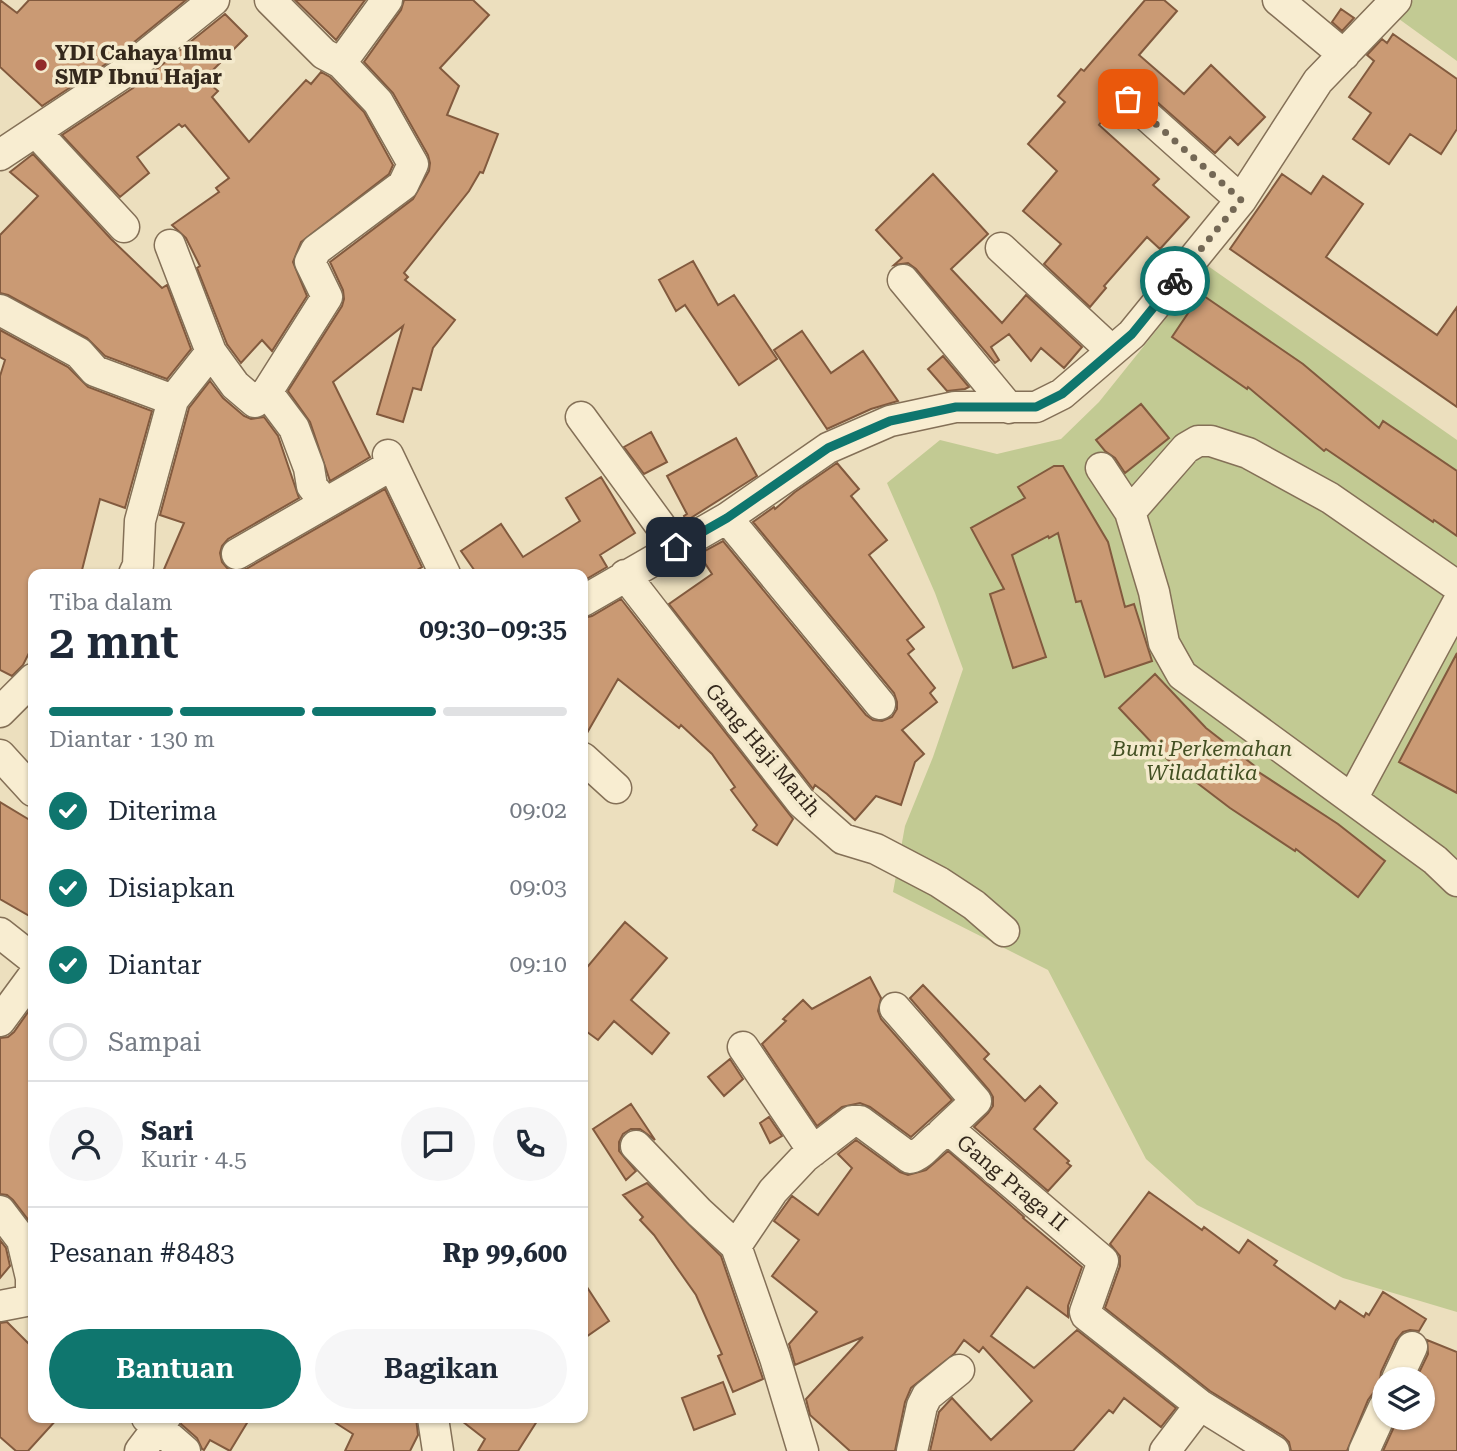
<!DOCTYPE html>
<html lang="id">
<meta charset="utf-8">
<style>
:root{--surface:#fff;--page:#f6f6f7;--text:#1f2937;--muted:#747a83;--line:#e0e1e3;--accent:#0f766e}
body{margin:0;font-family:"Roboto Serif",serif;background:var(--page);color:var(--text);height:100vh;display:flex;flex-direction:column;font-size:26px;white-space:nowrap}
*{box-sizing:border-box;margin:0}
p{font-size:23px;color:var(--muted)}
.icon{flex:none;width:38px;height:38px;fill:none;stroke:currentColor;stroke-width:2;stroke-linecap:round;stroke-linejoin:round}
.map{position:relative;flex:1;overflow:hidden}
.sheet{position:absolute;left:28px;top:569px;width:560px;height:854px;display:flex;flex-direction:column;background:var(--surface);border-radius:14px;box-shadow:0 2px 5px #0004}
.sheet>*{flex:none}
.controls{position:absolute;left:1372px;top:1367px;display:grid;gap:14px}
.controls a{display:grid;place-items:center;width:63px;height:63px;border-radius:50%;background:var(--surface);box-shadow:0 2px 5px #0004;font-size:35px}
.pin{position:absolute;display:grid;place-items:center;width:60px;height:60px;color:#fff;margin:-30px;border-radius:14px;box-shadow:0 4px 10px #0006}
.courier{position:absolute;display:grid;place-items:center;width:70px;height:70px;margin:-35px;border:5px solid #0f766e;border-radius:50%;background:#fff;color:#222;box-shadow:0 2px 9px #0007}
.overview em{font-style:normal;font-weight:600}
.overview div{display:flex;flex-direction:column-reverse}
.overview{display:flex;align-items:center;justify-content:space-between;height:119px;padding:0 21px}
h1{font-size:46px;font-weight:600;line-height:52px}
.bar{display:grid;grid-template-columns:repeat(4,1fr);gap:10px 7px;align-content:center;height:84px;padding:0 21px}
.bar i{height:9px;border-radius:5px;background:var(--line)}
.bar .on{background:var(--accent)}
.bar p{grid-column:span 4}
.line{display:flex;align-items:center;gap:18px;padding:0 21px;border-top:2px solid var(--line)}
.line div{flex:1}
.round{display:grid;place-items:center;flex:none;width:74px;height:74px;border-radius:37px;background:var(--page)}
ol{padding:0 21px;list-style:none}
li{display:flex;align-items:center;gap:21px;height:77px}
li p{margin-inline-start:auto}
li .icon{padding:7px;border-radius:50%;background:var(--accent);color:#fff;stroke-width:4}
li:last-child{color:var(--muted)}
li i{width:38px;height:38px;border:4px solid var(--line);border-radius:50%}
.button{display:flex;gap:14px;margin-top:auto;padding:14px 21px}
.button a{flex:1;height:80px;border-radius:42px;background:var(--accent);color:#fff;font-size:28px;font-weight:600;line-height:80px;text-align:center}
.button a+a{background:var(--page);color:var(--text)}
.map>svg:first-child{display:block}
</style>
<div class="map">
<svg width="1457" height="1451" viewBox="0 0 1457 1451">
<rect width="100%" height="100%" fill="#ecdfbe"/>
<path fill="#c2ca93" d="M1413 0H1457V61L1399 19Z
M1208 266 1457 440V1312L1343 1278 1197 1205 1146 1159 1048 970 893 892 905 826 933 757 963 669 935 593 887 483 940 440 997 454 1061 439 1099 402Z"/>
<path fill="#ca9a74" stroke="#825a3e" stroke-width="2" d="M0 0 17 13 29 0H186L112 60 42 106 0 67Z
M295 0H365L336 40Z
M404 0H473L489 15 440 68 459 86 447 115 498 134 483 173 480 172 469 191 404 273 408 277 405 280 455 320 433 348 421 390 413 388 403 422 377 414 403 326 333 382 370 457 330 481 310 422 288 391 342 306 344 299 343 290 330 262 413 199 429 171 430 163 428 155 393 93 364 62 401 10Z
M1145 0H1164L1177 11 1139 55 1184 94 1211 65 1265 117 1238 145 1230 137 1215 153 1139 86 1131 82 1122 83 1115 87 1111 96 1113 107 1099 125 1159 179 1153 185 1189 217 1160 249 1147 237 1104 286 1106 288 1090 307 1044 264 1061 244 1023 211 1057 171 1028 144 1065 102 1058 96 1081 69 1084 71Z
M1341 9 1354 18 1342 31 1332 22Z
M225 14 247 36 204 79 218 91 212 97 249 142 306 80 311 84 321 72 330 77 364 112 393 165 389 174 301 242 293 262 307 296 272 351 262 340 241 363 227 344 197 268 200 266 186 238 172 225 219 192 216 188 229 178 185 125 182 127 179 124 137 157 149 173 120 197 62 135 133 88Z
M1393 34 1457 79V129L1441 154 1410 134 1389 164 1353 139 1371 113 1349 97 1374 61 1367 55 1382 39 1387 43Z
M33 154 111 239 162 288 167 285 191 349 167 379 105 356 87 338 8 295 0 293V235L38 196 10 172Z
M933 174 988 234 951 269 1002 323 1026 295 1082 347 1064 368 1041 348 1031 361 1009 334 991 347 999 360 995 363 916 269 908 263 894 265 902 258 876 230Z
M1282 174 1311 194 1323 176 1363 204 1326 257 1437 335 1457 307V407L1230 249Z
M693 261 718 305 734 295 777 359 739 385 685 305 676 311 659 280Z
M1201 294 1303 364 1379 428 1383 421 1457 471V536L1434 520 1433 522 1326 449 1324 451 1248 387 1247 389 1172 337Z
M0 330 68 367 88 387 152 411 125 508 100 499 81 574H33V645L23 665 12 676 0 670V376L5 360 0 357Z
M802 331 831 373 863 351 898 401 871 409 827 429 774 350Z
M943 356 969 387 965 389 947 391 928 369Z
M210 381 223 398 244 416 251 419 264 417 278 436 299 498 228 539 222 546 220 553 222 562 228 569 236 571 246 569 385 489 422 567 410 574H162L184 523 160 515 189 408Z
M1141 404 1169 438 1125 473 1115 458 1105 451 1096 440Z
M651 432 667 462 644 474 624 447Z
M736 438 757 476 686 521 684 516 687 514 667 476Z
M837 463 859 489 851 496 887 540 869 555 924 627 907 640 914 649 908 654 935 688 930 693 937 702 902 730 924 754 915 762 901 805 876 796 855 820 827 794 815 785 813 789 669 604 712 574 699 554 723 541 866 715 873 720 882 721 892 717 897 709V702L894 693 753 522 774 507 775 509 795 492Z
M1054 466H1063L1108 542 1125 607 1134 604 1152 661 1105 677 1081 601 1076 602 1058 533 1049 538 1048 536 1012 555 1046 657 1013 668 990 594 1004 589 971 528 1025 498 1018 487Z
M601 477 635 533 600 555 607 567 583 581V574H477L461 551 501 524 523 557 580 521 566 498Z
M621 599 793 819 777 845 753 830 757 825 731 790 735 787 712 754 681 725 679 728 618 679 583 740V618L592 616Z
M1457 653V793L1399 762Z
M1155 674 1206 728 1256 767 1254 769 1338 824 1385 861 1358 897 1296 849 1295 851 1230 808 1171 763 1119 708Z
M0 802 33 822V918L0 899Z
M625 922 667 958 631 1000 669 1033 652 1054 614 1021 598 1040 583 1029V972Z
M870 977 881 998 878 1011 881 1019 952 1100 911 1137 870 1107 860 1103 842 1107 817 1126 762 1044 786 1021 783 1019 803 1000 812 1009Z
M923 985 989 1054 984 1059 1025 1101 1040 1086 1057 1103 1034 1129 1069 1161 1067 1163 1071 1166 1048 1191 974 1127 988 1113 993 1106V1097L989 1090 910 998Z
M33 1005V1226L13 1200 7 1195 0 1194V1038L8 1037 14 1032Z
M730 1059 743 1079 724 1096 708 1077Z
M631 1104 655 1140 640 1129H631L623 1134 619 1142V1151L636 1171 626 1180 593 1129Z
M769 1117 782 1136 770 1143 760 1123Z
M856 1140 900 1172 908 1175 926 1170 948 1151 1024 1217 1023 1218 1082 1267 1068 1306V1317L1027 1287 991 1336 1034 1368 1077 1330 1176 1408 1161 1427 1124 1398 1113 1413 1109 1410 1073 1451H930L939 1412 952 1398 991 1440 1032 1401 983 1347 979 1352 964 1340 954 1354 911 1388 905 1402 895 1451H850L810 1415 806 1399 863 1337 795 1365 789 1344 817 1312 772 1276 799 1240 774 1221 792 1196 818 1215 852 1168 838 1154Z
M647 1183 721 1256 763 1379 733 1392 718 1356 722 1354 696 1295 654 1235 640 1220 643 1217 623 1195Z
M1149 1192 1202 1230 1204 1227 1239 1253 1248 1240 1277 1261 1274 1265 1335 1309 1340 1301 1364 1317 1366 1313 1369 1315 1383 1292 1426 1319 1419 1331 1410 1330 1403 1332 1396 1340 1381 1372 1380 1381 1383 1390 1374 1392 1368 1400 1347 1451H1291L1289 1442 1283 1436 1210 1391 1105 1308 1120 1266V1256L1110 1244Z
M0 1240 6 1248 10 1266 0 1278Z
M583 1281 609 1321 583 1339Z
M7 1322 33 1348V1418H58L28 1451H16L0 1437V1323Z
M1427 1340 1457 1352V1451H1383L1398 1418H1423V1379H1416L1428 1354Z
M723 1382 735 1414 694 1430 682 1398Z
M182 1418H250L230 1451 210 1440 204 1450 202 1449 197 1438 181 1424Z
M328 1418H416L418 1435 410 1451H345L353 1434Z
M458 1418H539L518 1451H478L485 1439Z"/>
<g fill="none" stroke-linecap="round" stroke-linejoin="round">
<defs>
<path id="minor" d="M1278 0 1344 55
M341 63 387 0
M1128 99 1241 200
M37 133 124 227
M0 155 122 74 214 0
M170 245 211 352
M1001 248 1112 351
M903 280 1009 408
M0 310 79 353 95 371 173 400
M267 392 294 428 309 468 312 486 325 503
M581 417 676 547
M388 455 445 574
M1101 468 1130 512
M727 518 880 704
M237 554 392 465
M134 574 138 565 140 521 173 400 211 352 235 385 255 402 267 392 327 297 310 262 316 250 403 185 413 164 378 102 341 63 324 54 270 0
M625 575 802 803 843 839 876 849 939 882 974 905 1004 931
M1457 586 1330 498 1248 453 1211 441H1198L1186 448 1130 512 1154 592 1164 643 1182 675 1435 860 1457 881
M583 601 727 518 828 448 890 421 955 407H1036L1062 394 1132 334 1241 200 1318 81 1396 0
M0 712 33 679
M0 755 33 791
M583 758 616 788
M1352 799 1457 604
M0 933 33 959
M895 1008 976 1101 942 1133
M0 1021 33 976
M743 1047 813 1151
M636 1146 699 1212 736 1246 775 1358 803 1451
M0 1211 22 1240 31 1278V1300
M736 1246 773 1191 805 1157 852 1121H860L910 1158C927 1154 934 1131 952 1132L1103 1261 1085 1312 1086 1315 1200 1405 1274 1451
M0 1306 31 1300
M1397 1379 1412 1347
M147 1418 185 1451
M433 1418 438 1451
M140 1451 165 1418
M912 1451 922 1406 927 1396 959 1370
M1165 1451 1200 1405
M1364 1451 1384 1407"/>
</defs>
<use href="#minor" stroke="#847057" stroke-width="33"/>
<use href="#minor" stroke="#f8edd1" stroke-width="30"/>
</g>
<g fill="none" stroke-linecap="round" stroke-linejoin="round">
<path stroke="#746855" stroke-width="7" stroke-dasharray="0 12.6" d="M1128 99 1241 200 1175 281"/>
<path stroke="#0f766e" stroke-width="9" d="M676 547 727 518 828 448 890 421 956 407H1036L1062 394 1132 334 1175 281"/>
</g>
<circle fill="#912a29" stroke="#f4eacd" stroke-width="2.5" cx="41" cy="65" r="7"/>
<g text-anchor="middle" stroke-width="7" stroke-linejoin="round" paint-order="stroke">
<g font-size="21" font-weight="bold" fill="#34281c" stroke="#f4eacd" text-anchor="start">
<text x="55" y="60">YDI Cahaya Ilmu<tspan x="55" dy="24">SMP Ibnu Hajar</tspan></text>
</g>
<g font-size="21" font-style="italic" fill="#435023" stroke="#f4eacd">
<text x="1202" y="756">Bumi Perkemahan<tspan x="1202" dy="24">Wiladatika</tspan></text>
</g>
<g font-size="21" fill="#34281c" stroke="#f4eacd">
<text transform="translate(763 750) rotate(50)" y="7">Gang Haji Marih</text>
<text transform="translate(1012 1183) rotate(40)" y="7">Gang Praga II</text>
</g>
</g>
</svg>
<div class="controls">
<a><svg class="icon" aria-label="layers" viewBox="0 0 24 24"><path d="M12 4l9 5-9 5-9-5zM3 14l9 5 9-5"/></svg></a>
</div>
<div class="pin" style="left:1128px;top:99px;background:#ea580c"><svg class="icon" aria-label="bag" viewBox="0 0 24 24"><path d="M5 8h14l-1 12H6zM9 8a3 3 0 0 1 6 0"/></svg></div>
<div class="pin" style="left:676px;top:547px;background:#1f2937"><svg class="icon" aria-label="home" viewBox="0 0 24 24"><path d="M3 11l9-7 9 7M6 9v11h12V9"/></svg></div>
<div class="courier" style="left:1175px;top:281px"><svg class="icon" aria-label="bike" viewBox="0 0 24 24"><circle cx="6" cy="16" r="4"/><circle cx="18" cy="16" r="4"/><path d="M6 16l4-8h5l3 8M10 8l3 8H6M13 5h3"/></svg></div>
<section class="sheet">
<div class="overview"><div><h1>2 mnt</h1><p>Tiba dalam</p></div><em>09:30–09:35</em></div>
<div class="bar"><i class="on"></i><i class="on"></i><i class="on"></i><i></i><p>Diantar · 130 m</p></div>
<ol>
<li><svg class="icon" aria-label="check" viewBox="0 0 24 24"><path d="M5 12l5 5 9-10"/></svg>Diterima<p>09:02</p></li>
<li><svg class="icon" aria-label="check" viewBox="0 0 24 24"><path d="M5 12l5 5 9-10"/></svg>Disiapkan<p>09:03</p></li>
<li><svg class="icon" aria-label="check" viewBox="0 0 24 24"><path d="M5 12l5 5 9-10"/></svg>Diantar<p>09:10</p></li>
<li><i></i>Sampai</li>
</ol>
<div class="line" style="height:126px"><a class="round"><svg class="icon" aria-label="person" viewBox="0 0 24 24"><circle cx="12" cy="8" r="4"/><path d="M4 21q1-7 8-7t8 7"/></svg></a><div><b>Sari</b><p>Kurir · 4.5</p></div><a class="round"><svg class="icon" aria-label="chat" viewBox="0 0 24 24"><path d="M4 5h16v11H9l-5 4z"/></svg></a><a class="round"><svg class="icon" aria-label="phone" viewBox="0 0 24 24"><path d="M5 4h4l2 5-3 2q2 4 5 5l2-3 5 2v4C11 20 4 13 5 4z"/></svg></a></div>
<div class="line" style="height:91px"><div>Pesanan #8483</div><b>Rp 99,600</b></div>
<div class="button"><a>Bantuan</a><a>Bagikan</a></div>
</section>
</div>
